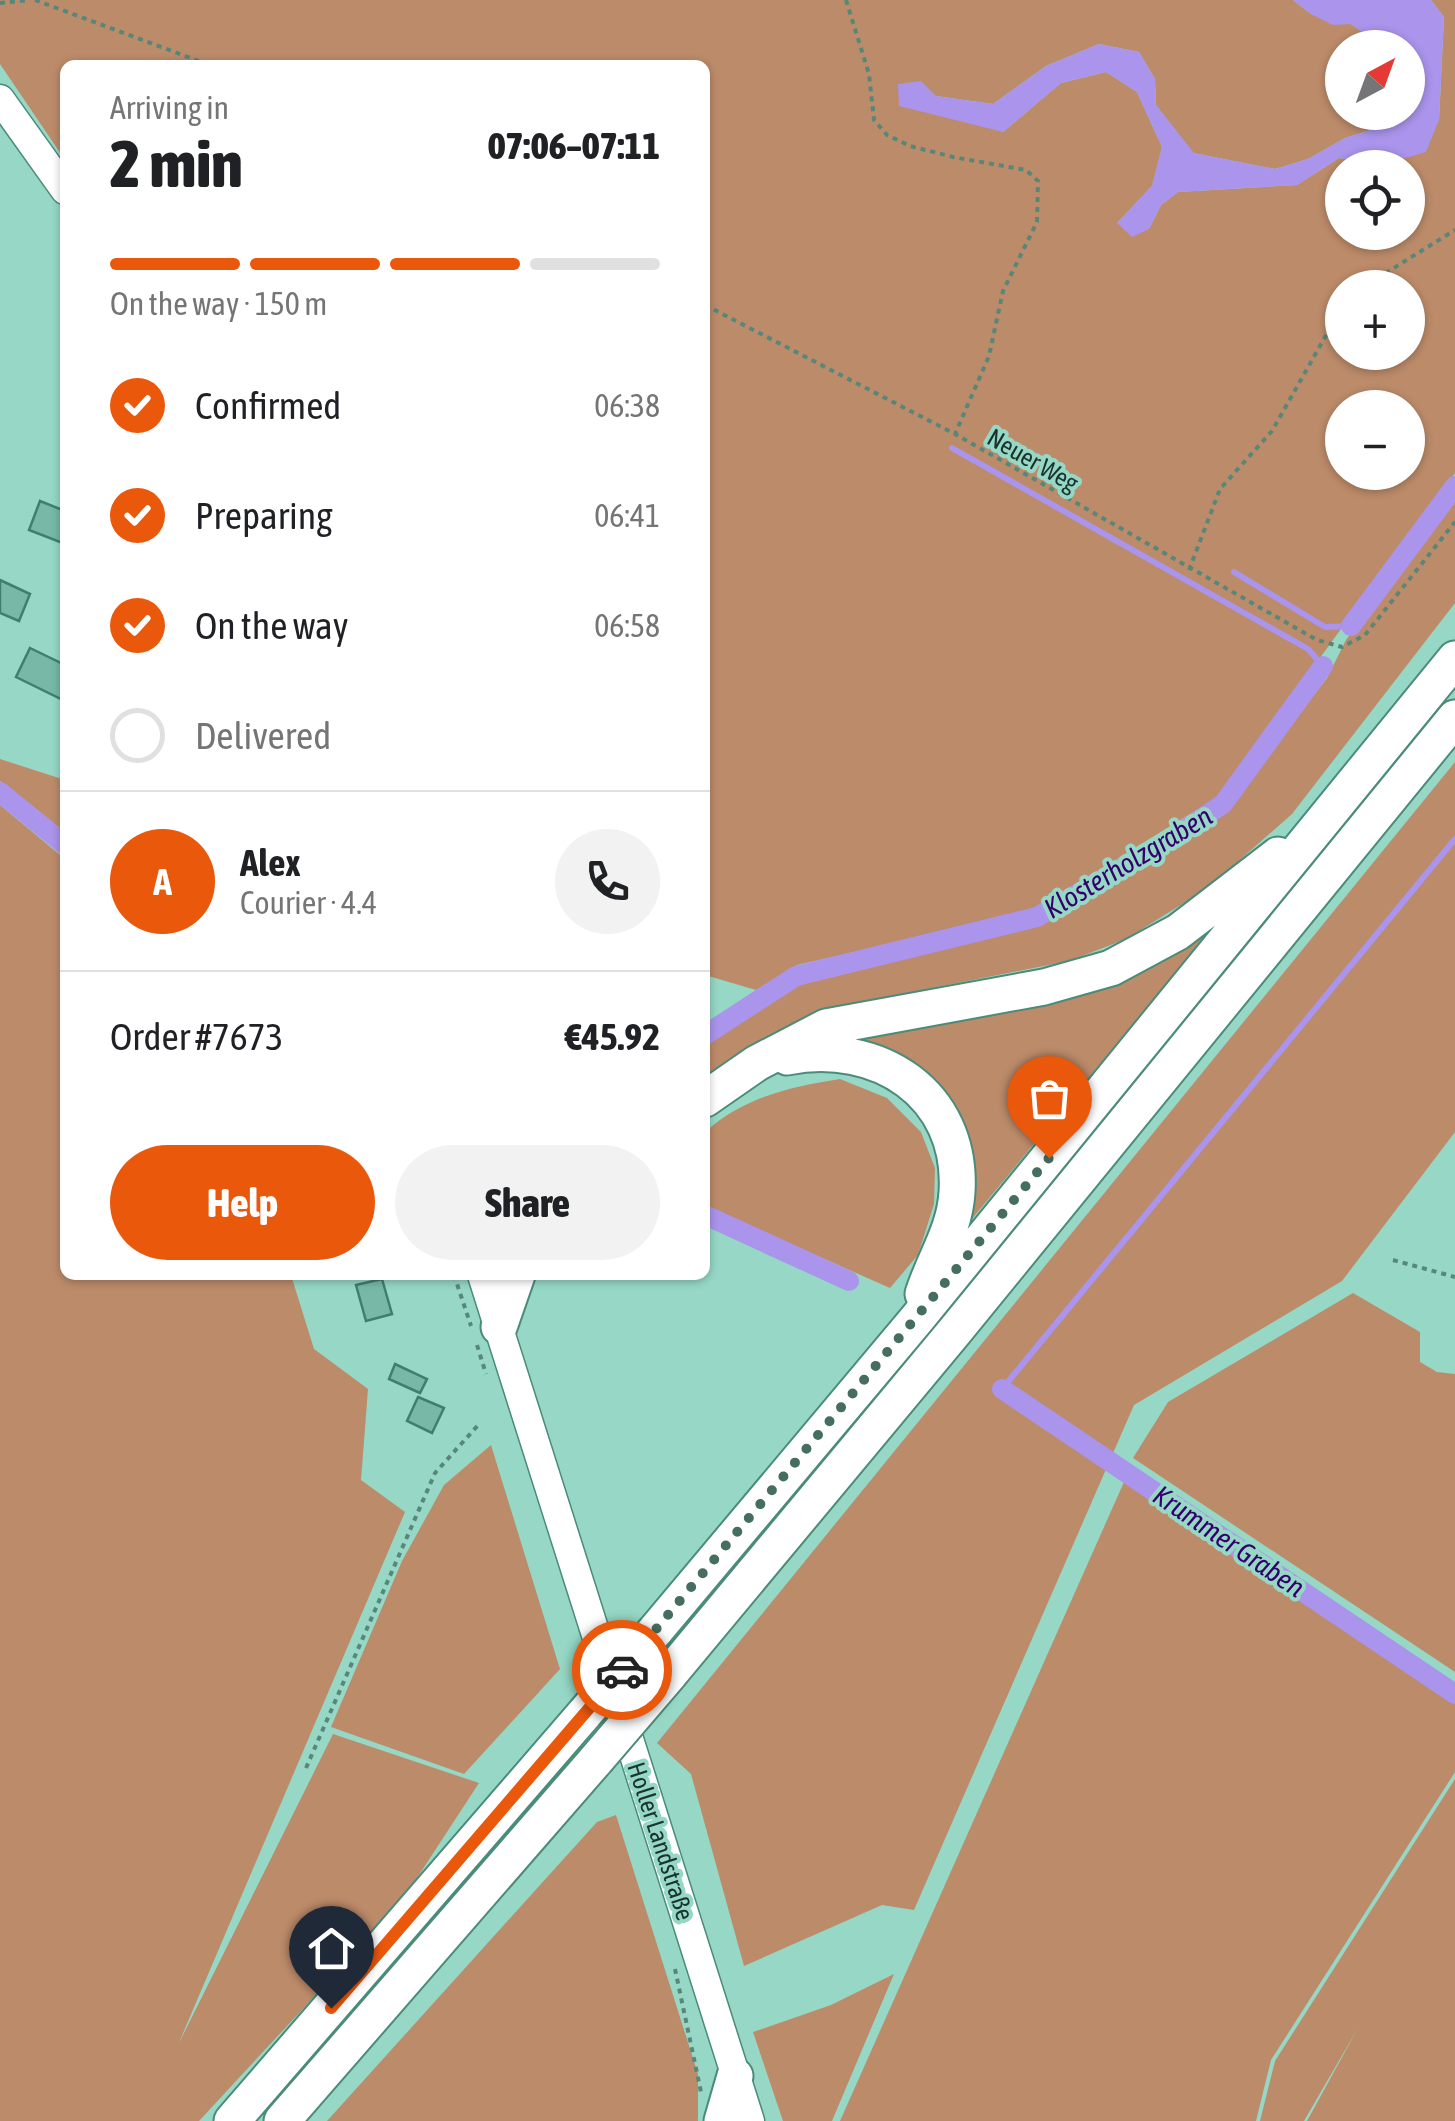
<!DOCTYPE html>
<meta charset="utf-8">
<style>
:root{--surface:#fff;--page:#f2f2f2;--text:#202124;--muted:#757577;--line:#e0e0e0;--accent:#ea580c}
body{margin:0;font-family:"Asap Condensed",sans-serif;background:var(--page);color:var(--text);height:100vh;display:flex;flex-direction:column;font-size:38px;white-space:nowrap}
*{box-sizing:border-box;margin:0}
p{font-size:32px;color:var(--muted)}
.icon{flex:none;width:55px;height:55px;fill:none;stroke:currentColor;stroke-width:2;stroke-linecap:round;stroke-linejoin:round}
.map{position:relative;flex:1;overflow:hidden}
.side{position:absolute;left:60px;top:60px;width:650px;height:1220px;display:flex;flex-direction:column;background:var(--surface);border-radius:15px;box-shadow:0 2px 8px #0004}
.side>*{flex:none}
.needle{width:65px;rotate:41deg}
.buttons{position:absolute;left:1325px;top:30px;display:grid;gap:20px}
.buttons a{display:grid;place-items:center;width:100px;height:100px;border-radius:50%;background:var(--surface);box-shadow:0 2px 8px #0004;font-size:50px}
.pin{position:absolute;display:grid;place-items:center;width:85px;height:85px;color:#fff;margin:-102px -42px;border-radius:50% 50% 50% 0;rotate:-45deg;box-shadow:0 0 10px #0007}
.pin .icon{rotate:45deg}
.courier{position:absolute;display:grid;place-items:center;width:100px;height:100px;margin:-50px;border:8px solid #ea580c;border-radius:50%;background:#fff;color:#222;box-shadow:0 2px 12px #0007}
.summary em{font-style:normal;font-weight:800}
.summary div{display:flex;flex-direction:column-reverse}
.summary{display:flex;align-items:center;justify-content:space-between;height:170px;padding:0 50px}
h1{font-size:65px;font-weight:800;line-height:75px}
.bar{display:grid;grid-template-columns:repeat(4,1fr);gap:15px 10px;align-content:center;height:120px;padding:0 50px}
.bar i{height:12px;border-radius:8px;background:var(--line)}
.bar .current{background:var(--accent)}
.bar p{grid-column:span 4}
.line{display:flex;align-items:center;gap:25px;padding:0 50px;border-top:2px solid var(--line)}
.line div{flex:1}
.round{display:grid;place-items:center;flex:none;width:105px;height:105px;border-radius:52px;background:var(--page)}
ol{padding:0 50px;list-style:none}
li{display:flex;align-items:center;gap:30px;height:110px}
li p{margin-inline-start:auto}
li .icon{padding:10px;border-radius:50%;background:var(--accent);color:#fff;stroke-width:4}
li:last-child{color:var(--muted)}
li i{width:55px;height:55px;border:5px solid var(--line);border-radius:50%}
.cta{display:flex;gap:20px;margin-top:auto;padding:20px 50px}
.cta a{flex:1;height:115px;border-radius:60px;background:var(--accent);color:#fff;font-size:40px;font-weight:800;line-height:115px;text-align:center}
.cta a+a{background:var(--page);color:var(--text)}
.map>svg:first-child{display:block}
</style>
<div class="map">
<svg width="1455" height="2121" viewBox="0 0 1455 2121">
<rect width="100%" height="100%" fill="#96d8c5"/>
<path fill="#bc8b6a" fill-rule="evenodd" d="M0 0H1293L1311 14 1351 24 1383 46 1342 48V112L1397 113 1377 128 1345 138 1308 159 1275 169 1193 153 1156 105 1155 79 1139 52 1099 44 1046 66 993 104 936 96 898 84 1003 132 1061 83 1106 72 1137 92 1162 147 1152 186 1117 223 1149 229 1161 205 1178 192 1297 185 1339 158 1385 164 1439 120 1444 17 1431 0H1455V473L1219 796 1033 911 797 965 756 990 705 975V65H65V160L0 64ZM1342 168H1408V232H1342ZM1342 288H1408V352H1342ZM1342 408H1408V472H1342Z
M1455 494V603L1292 814 1208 888 1126 939 1069 961 857 1003 779 1030 705 1078V1042L801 983 1044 923 1226 812 1327 678 1346 640Z
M0 759 65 780V832L0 781Z
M1455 762V1132L1342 1281 1134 1405 914 1910 882 1905 744 1966 691 1774 657 1743Z
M0 805 65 859V1275H291L314 1349 368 1389 361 1480 405 1512 178 2045 333 1734 479 1783 400 1904 199 2121H0Z
M1226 912 966 1226 954 1119 830 1042Z
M840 1079 887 1098 921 1132 935 1168 934 1204 918 1255 890 1288 705 1206V1132C744 1097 790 1087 840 1079Z
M1353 1293 1420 1332V1362L1437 1372 1455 1374V1672L1133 1458 1168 1402Z
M491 1445 560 1669 464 1774 331 1727 402 1561 444 1485Z
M1124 1482 1455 1704V1772L1271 2060 1256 2121H840Z
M1455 1779V2121H1307L1358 2028 1304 2121H1260L1275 2061Z
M616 1815 698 2074V2121H327L597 1822Z
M894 1974 832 2121H783L753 2032 831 2005Z"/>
<path fill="#aa94ec" d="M1293 0H1431L1444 17 1439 120 1426 152 1385 164 1339 158 1297 185 1178 192 1161 205 1149 229 1132 237 1117 223 1152 186 1162 147 1137 92 1106 72 1061 83 1003 132 899 106 898 84 921 81 936 96 993 104 1046 66 1099 44 1139 52 1155 79 1156 105 1194 153 1275 169 1308 159 1345 138 1377 128 1397 113 1408 112V48L1384 47 1351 24 1333 25 1311 14Z"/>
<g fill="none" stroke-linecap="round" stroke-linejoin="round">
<path stroke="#aa94ec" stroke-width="6" d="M952 448 1308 649 1323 666
M1234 572 1325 627 1351 626
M1002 1389 1455 839"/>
<path stroke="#aa94ec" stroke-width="20" d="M1351 626 1455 486
M0 792 65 845
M705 1035 796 976 1037 917 1157 848 1223 804 1323 666
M705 1215 849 1281
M1002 1389 1455 1694"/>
</g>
<path fill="#77b9a6" stroke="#3e806f" stroke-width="2.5" d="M40 501 65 511V544L29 530Z
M0 580 30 594 19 621 0 613Z
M30 648 65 665V701L16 677Z
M382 1279 392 1314 366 1321 356 1285Z
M395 1364 427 1379 420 1393 389 1379Z
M418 1397 444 1408 432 1433 407 1421Z"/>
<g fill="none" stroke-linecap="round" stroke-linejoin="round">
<defs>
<path id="secondary" d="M0 99 65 190
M482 1275 750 2121"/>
<path id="motorway" d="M787 1057C877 1039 963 1093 957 1192 955 1230 934 1259 923 1294
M705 1099 757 1063 826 1027 1044 987 1111 968 1178 932 1278 855
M499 1327 517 1275
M655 1631 916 1320 1455 659
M668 1676 955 1331 1455 718
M232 2121 585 1713
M282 2121 596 1760
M722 2121 735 2076"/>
</defs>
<use href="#secondary" stroke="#4a8b7a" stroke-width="31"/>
<use href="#motorway" stroke="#4a8b7a" stroke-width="39"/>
<path stroke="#58877a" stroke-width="4" stroke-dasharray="5 5" stroke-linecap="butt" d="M35 0 209 65
M846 0 869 74 874 120 887 135 910 146 953 157 1026 170 1038 181 1037 222 1003 291 989 356 955 434
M0 3 30 0
M1372 288 1389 271 1455 230
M705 305 955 434 1317 640 1342 647 1365 635 1455 522
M1189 570 1220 489 1272 431 1329 330 1342 317
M1393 1260 1455 1277
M454 1275 471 1326
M477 1345 486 1374
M306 1768 435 1473 480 1423
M675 1969 701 2092"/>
<use href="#secondary" stroke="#fff" stroke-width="28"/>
<use href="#motorway" stroke="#fff" stroke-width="35"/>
<defs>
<path id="motorway-bridge" d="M585 1713 655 1631
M596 1760 668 1676"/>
</defs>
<use href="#motorway-bridge" stroke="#4a8b7a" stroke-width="39" stroke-linecap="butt"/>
<use href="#motorway-bridge" stroke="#fff" stroke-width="35"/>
</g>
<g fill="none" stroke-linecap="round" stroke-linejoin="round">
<path stroke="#456d62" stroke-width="10" stroke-dasharray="0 18" d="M622 1670 1049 1158"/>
<path stroke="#ea580c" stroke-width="12" d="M331 2008 622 1670"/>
</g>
<g text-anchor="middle" stroke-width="8" stroke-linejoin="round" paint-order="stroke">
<g font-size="25" fill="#19342d" stroke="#96d8c5">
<text transform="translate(1033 460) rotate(30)" y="9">Neuer Weg</text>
<text transform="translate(661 1841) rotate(72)" y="9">Holler Landstraße</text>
</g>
<g font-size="28" font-style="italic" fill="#33006c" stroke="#96d8c5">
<text transform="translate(1128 862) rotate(-31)" y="10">Klosterholzgraben</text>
<text transform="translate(1229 1541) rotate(34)" y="10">Krummer Graben</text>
</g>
</g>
</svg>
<div class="buttons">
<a><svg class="needle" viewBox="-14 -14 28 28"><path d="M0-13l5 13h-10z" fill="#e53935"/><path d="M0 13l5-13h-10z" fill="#757577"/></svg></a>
<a><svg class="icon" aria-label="locate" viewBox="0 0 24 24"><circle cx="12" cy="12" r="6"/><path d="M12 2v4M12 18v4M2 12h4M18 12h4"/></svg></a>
<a>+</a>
<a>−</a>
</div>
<div class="pin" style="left:1049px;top:1158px;background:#ea580c"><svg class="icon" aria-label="bag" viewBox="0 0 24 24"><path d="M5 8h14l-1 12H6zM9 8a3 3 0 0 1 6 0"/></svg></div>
<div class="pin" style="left:331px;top:2008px;background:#1f2937"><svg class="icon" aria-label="home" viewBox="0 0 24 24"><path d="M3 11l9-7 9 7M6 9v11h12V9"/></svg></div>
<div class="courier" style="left:622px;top:1670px"><svg class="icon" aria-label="car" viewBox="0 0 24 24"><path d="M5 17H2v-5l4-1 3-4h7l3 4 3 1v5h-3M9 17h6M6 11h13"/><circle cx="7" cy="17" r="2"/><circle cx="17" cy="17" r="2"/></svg></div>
<section class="side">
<div class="summary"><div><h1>2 min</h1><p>Arriving in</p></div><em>07:06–07:11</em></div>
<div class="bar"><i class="current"></i><i class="current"></i><i class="current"></i><i></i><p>On the way · 150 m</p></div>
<ol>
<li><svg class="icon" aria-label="check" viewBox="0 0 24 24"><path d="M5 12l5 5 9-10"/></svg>Confirmed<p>06:38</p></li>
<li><svg class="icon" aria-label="check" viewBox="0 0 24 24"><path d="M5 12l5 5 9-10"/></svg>Preparing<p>06:41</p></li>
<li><svg class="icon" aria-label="check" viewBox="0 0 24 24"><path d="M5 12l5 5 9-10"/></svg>On the way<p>06:58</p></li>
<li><i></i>Delivered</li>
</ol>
<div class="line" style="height:180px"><b class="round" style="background:var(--accent);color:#fff">A</b><div><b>Alex</b><p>Courier · 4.4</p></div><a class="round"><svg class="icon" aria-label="phone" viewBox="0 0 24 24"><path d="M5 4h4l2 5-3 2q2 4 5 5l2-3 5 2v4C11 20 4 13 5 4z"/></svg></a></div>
<div class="line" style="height:130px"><div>Order #7673</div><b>€45.92</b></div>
<div class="cta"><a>Help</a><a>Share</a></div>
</section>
</div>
